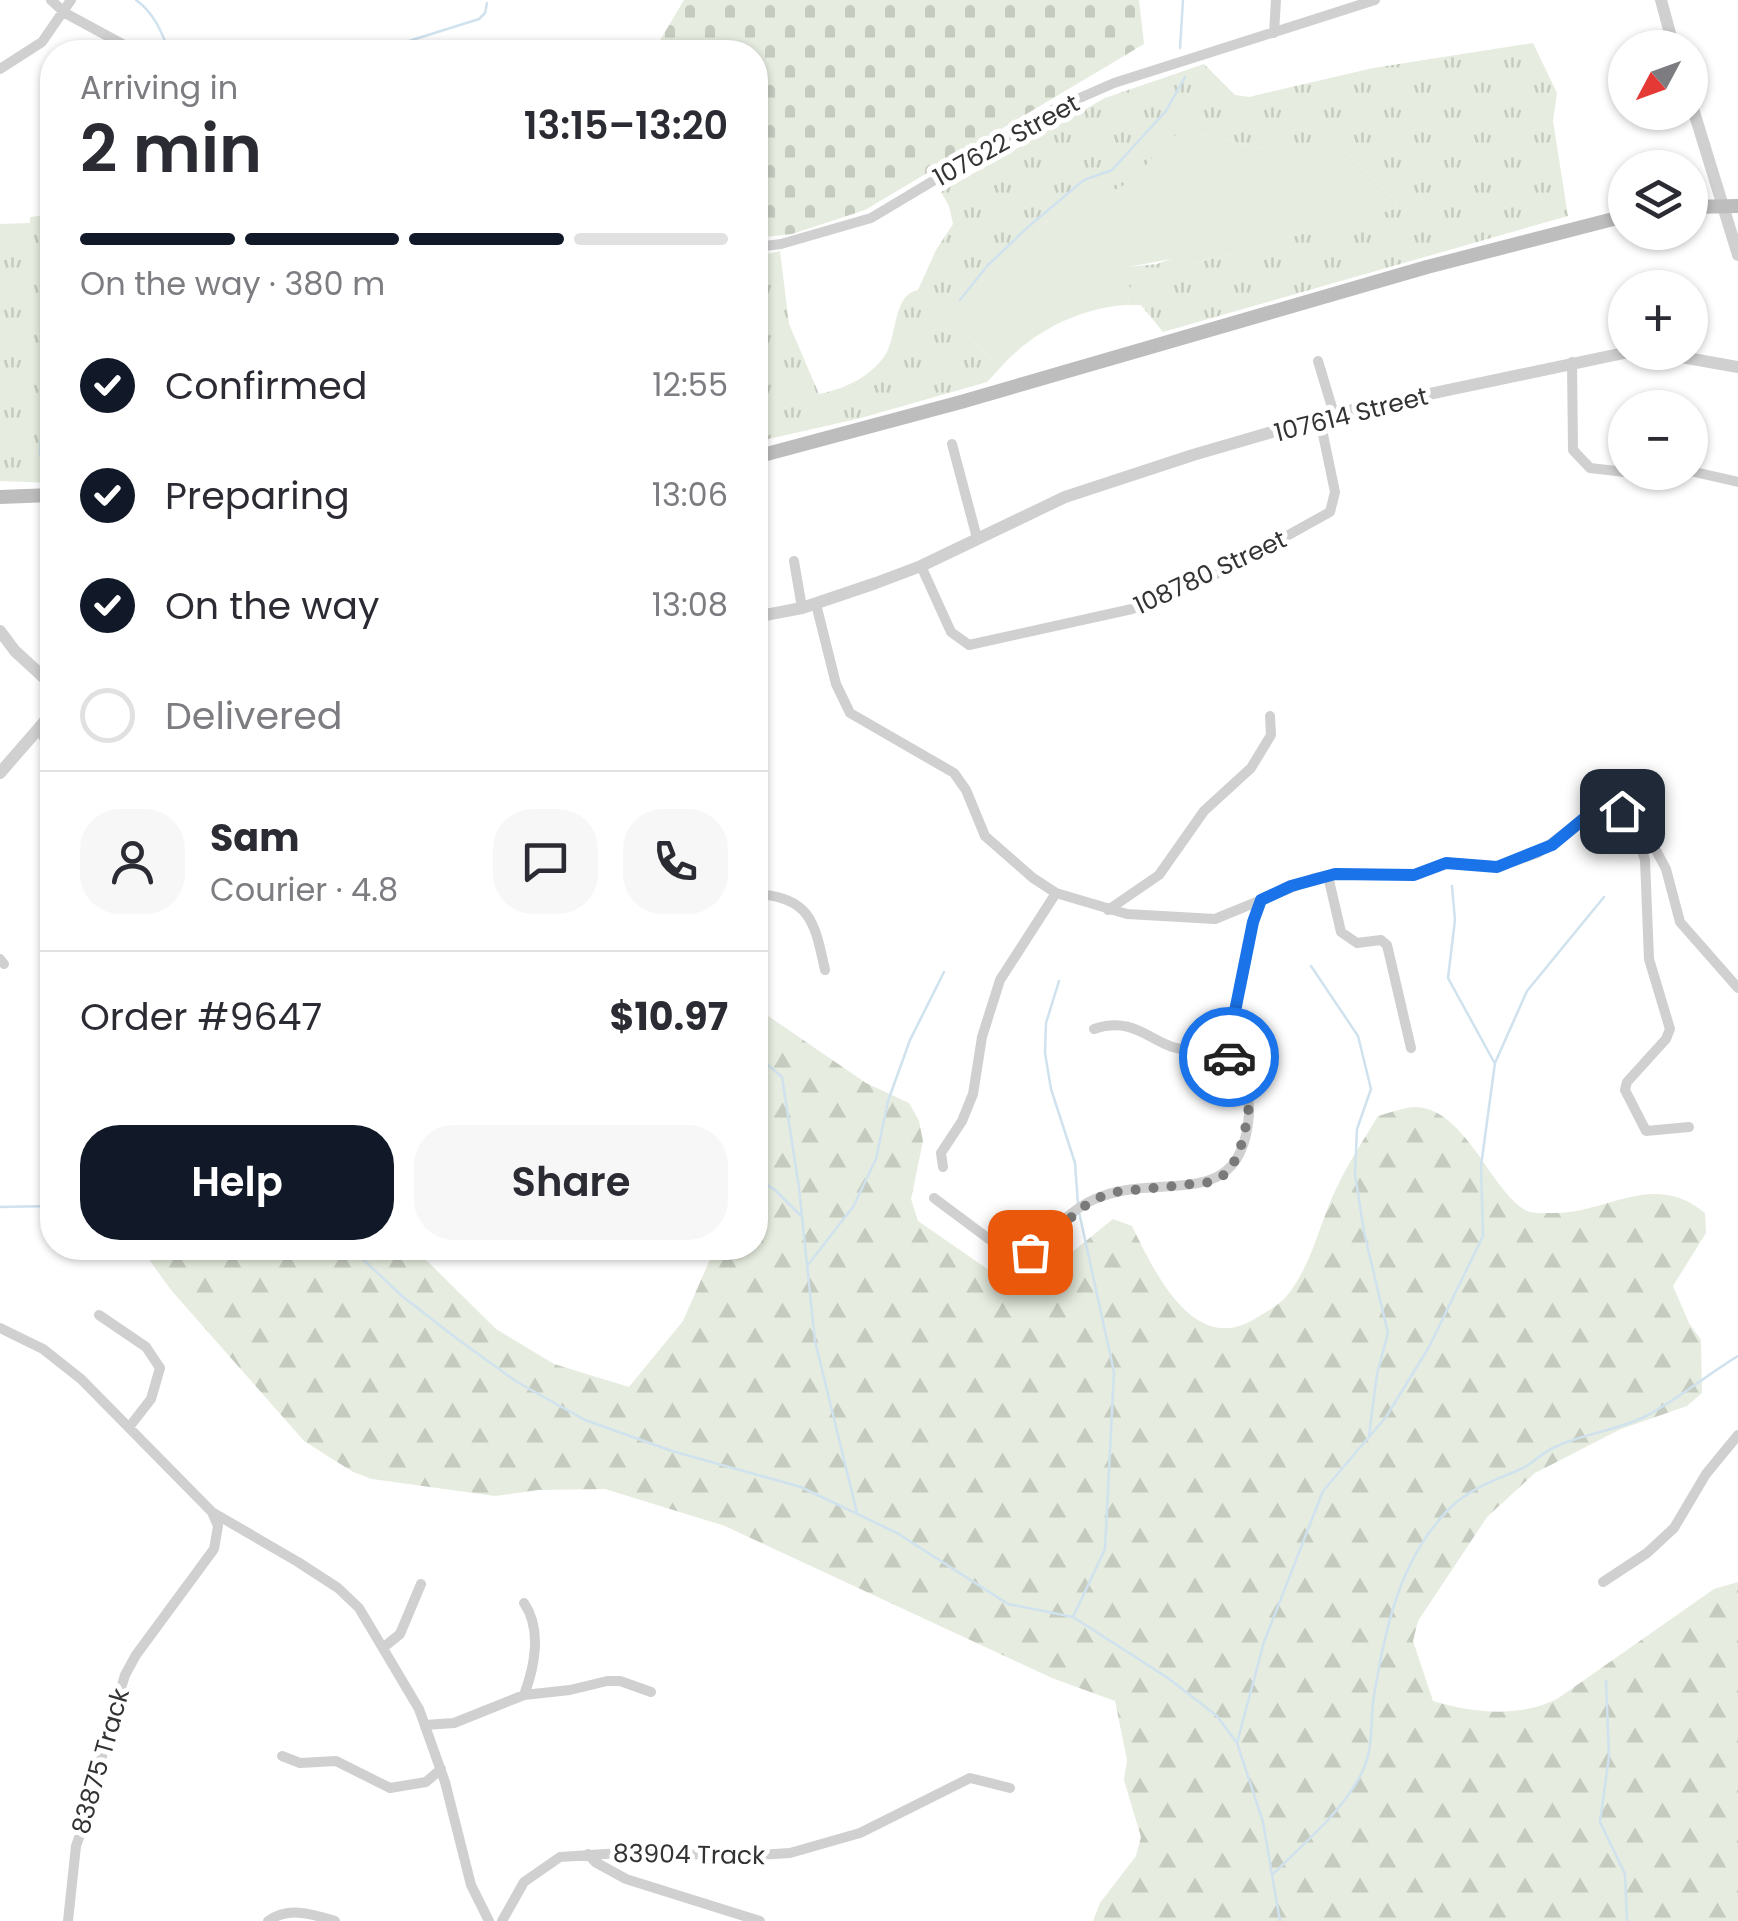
<!DOCTYPE html>
<meta charset="utf-8">
<style>
:root{--surface:#fff;--page:#f7f7f7;--text:#2b2b33;--muted:#7c7c81;--line:#e1e1e2;--accent:#111827}
body{margin:0;font-family:Poppins,sans-serif;background:var(--page);color:var(--text);height:100vh;display:flex;flex-direction:column;font-size:38px;white-space:nowrap}
*{box-sizing:border-box;margin:0}
p{font-size:32px;color:var(--muted)}
.icon{flex:none;width:55px;height:55px;fill:none;stroke:currentColor;stroke-width:2;stroke-linecap:round;stroke-linejoin:round}
.map{position:relative;flex:1;overflow:hidden}
.side{position:absolute;left:40px;top:40px;width:728px;height:1220px;display:flex;flex-direction:column;background:var(--surface);border-radius:40px;box-shadow:0 2px 8px #0004}
.side>*{flex:none}
.needle{width:65px;rotate:229deg}
.tools{position:absolute;left:1608px;top:30px;display:grid;gap:20px}
.tools a{display:grid;place-items:center;width:100px;height:100px;border-radius:50%;background:var(--surface);box-shadow:0 2px 8px #0004;font-size:50px}
.pin{position:absolute;display:grid;place-items:center;width:85px;height:85px;color:#fff;margin:-42px;border-radius:20px;box-shadow:0 5px 15px #0006}
.courier{position:absolute;display:grid;place-items:center;width:100px;height:100px;margin:-50px;border:8px solid #1a73e8;border-radius:50%;background:#fff;color:#222;box-shadow:0 2px 12px #0007}
.headline em{font-style:normal;font-weight:600}
.headline div{display:flex;flex-direction:column-reverse}
.headline{display:flex;align-items:center;justify-content:space-between;height:170px;padding:0 40px}
h1{font-size:65px;font-weight:600;line-height:75px}
.bar{display:grid;grid-template-columns:repeat(4,1fr);gap:15px 10px;align-content:center;height:120px;padding:0 40px}
.bar i{height:12px;border-radius:8px;background:var(--line)}
.bar .selected{background:var(--accent)}
.bar p{grid-column:span 4}
.line{display:flex;align-items:center;gap:25px;padding:0 40px;border-top:2px solid var(--line)}
.line div{flex:1}
.round{display:grid;place-items:center;flex:none;width:105px;height:105px;border-radius:40px;background:var(--page)}
ol{padding:0 40px;list-style:none}
li{display:flex;align-items:center;gap:30px;height:110px}
li p{margin-inline-start:auto}
li .icon{padding:10px;border-radius:50%;background:var(--accent);color:#fff;stroke-width:4}
li:last-child{color:var(--muted)}
li i{width:55px;height:55px;border:5px solid var(--line);border-radius:50%}
.primary-button{display:flex;gap:20px;margin-top:auto;padding:20px 40px}
.primary-button a{flex:1;height:115px;border-radius:40px;background:var(--accent);color:#fff;font-size:40px;font-weight:600;line-height:115px;text-align:center}
.primary-button a+a{background:var(--page);color:var(--text)}
.map>svg:first-child{display:block}
</style>
<div class="map">
<svg width="1738" height="1921" viewBox="0 0 1738 1921">
<defs>
<pattern id="grass-tufts" width="24" height="20" patternUnits="userSpaceOnUse" patternTransform="scale(2.5)"><rect width="24" height="20" fill="#e6ecdf"/><path d="M3 7l-1-3M5 7V3M7 7l1-3M15 17l-1-3M17 17v-4M19 17l1-3" fill="none" stroke="#c6cbc0"/></pattern>
<pattern id="forest-firs" width="22" height="20" patternUnits="userSpaceOnUse" patternTransform="scale(2.5)"><rect width="22" height="20" fill="#e6ecdf"/><path d="M5 1l3.5 6h-7zM16 11l3.5 6h-7z" fill="#c6cbc0"/></pattern>
<pattern id="cemetery-stones" width="16" height="16" patternUnits="userSpaceOnUse" patternTransform="scale(2.5)"><rect width="16" height="16" fill="#e6ecdf"/><path d="M2 7V4a2 2 0 0 1 4 0v3zM10 15v-3a2 2 0 0 1 4 0v3z" fill="#c6cbc0"/></pattern>
</defs>
<rect width="100%" height="100%" fill="#fff"/>
<path fill="url(#grass-tufts)" d="M1533 43 1557 93 1553 121 1568 216 1163 332 1141 305H1130L1128 301 1130 288 1123 275 1128 267 1157 264 1171 259 1179 264 1189 265 1394 209 1397 203 1343 149H1262L1195 132 1168 140 1132 182 1040 225 955 321 999 369 987 382 861 418 755 442V257L780 251 789 324 819 394C845 389 873 376 887 352 897 332 894 294 918 290L936 250 953 224 949 206 941 192 1105 98 1204 64 1235 95 1249 97 1373 68Z
M48 198H52V483L0 481V224L30 223V217L48 215Z"/>
<path fill="url(#forest-firs)" d="M755 1007 866 1083 909 1103 919 1121 923 1141 911 1199 918 1221 1022 1293 1113 1219 1132 1226C1154 1271 1194 1358 1256 1318 1270 1310 1283 1303 1292 1289 1315 1256 1321 1217 1339 1183 1350 1160 1365 1138 1378 1116 1390 1113 1404 1107 1416 1107 1453 1108 1479 1158 1499 1184 1507 1194 1515 1205 1527 1211 1534 1214 1543 1213 1550 1213 1606 1215 1653 1169 1705 1213L1706 1233 1673 1286 1689 1323 1701 1340 1702 1393 1687 1406 1621 1429 1535 1473 1487 1517 1418 1621 1413 1641 1433 1701C1473 1713 1519 1718 1557 1699L1714 1589 1738 1582V1921H1093L1100 1903 1136 1856 1141 1837 1124 1780 1127 1760 1115 1701 1052 1678 725 1526 605 1489 538 1490 495 1496 372 1479 353 1472 304 1441 171 1290 148 1258 149 1248H414L496 1329 554 1364 629 1387 683 1321 715 1248H755Z"/>
<path fill="url(#cemetery-stones)" d="M684 0H1139L1144 44 865 210 792 234 755 238V52H653Z"/>
<path fill="#e6ecdf" d="M1181 132H1195L1262 149H1343L1397 203 1395 209 1189 265H1179L1171 259 1128 267 1124 275 1130 288 1128 301 1130 305C1082 306 1031 332 999 369L955 321 996 265 1040 225 1131 182 1168 140Z"/>
<g fill="none" stroke-linecap="round" stroke-linejoin="round">
<path stroke="#cfe2ee" stroke-width="2.5" d="M136 0C154 13 162 32 169 52
M1180 48 1183 0
M388 52 409 41 479 19 485 13 487 3
M960 300 987 266 1029 226 1084 180 1112 170 1166 111 1185 77
M41 435 45 355 52 326 50 245 52 239
M40 455 41 437
M1452 886 1455 920 1448 978 1494 1062
M1311 966 1358 1036 1371 1089 1357 1129 1355 1174 1364 1232 1388 1333 1377 1374 1369 1436
M1059 981 1046 1023 1045 1053 1051 1089 1075 1163 1078 1204
M755 1054 782 1077 799 1188 815 1341 857 1513
M755 1179 774 1189 800 1215
M0 1207 52 1206
M351 1248 402 1296 456 1338 517 1382 585 1420 672 1451 801 1487 897 1533 1008 1604 1073 1617 1168 1678 1217 1716 1237 1743 1263 1822 1280 1921
M807 1266 853 1207 876 1159 888 1101 910 1040 944 972
M1073 1617 1105 1549 1114 1372 1079 1212
M1606 1681 1609 1756 1600 1822 1625 1874 1627 1921
M1237 1743 1264 1642 1323 1491 1386 1417 1429 1347 1483 1236 1481 1166 1495 1063 1527 991 1604 897
M1273 1874C1304 1843 1344 1811 1363 1770 1374 1746 1370 1721 1374 1696 1385 1628 1400 1558 1450 1508 1471 1487 1497 1480 1523 1468 1534 1462 1543 1452 1555 1447 1582 1434 1614 1431 1642 1418 1675 1402 1706 1375 1738 1356"/>
<path stroke="#d0d0d0" stroke-width="10" d="M51 0 65 13 137 52
M1274 33 1276 0
M0 69 42 42 71 0
M755 247 781 244 871 218 1050 111 1114 83 1375 0
M1318 361 1334 414
M1572 362 1573 450 1590 468 1625 472
M952 444 977 538
M1690 471 1738 482
M794 561 802 608
M921 566 951 632 969 645 1132 609 1163 599 1231 567 1330 512 1335 492 1320 420
M816 604 836 684 850 713 954 773 966 790 985 836 1033 878 1056 893 1127 914 1215 919 1315 878 1335 875H1414L1446 863 1497 867 1538 853 1593 812 1608 808 1622 811 1635 819 1650 839 1666 869 1680 922 1738 988
M40 729 52 756
M1633 823 1645 860 1649 959 1670 1029 1666 1039 1627 1082 1625 1090 1646 1131 1689 1127
M1328 876 1341 932 1357 943 1381 940 1387 945 1411 1048
M755 894C811 896 815 924 825 970
M1108 910 1159 875 1204 811 1251 768 1271 735 1270 716
M0 959 4 964
M1094 1029C1141 1013 1156 1054 1194 1049 1207 1047 1220 1038 1231 1031
M943 1167 941 1153 962 1121 973 1094 982 1037 1000 980 1056 893
M934 1198 993 1242 1021 1256 1030 1252C1051 1234 1069 1210 1095 1199 1160 1170 1242 1216 1249 1114 1251 1088 1229 1068 1229 1050 1228 1030 1236 1009 1240 989 1245 967 1249 944 1253 921L1261 901
M99 1315 146 1347 160 1368 151 1399 130 1426
M0 1328 43 1349 81 1379 212 1512 298 1562 338 1588 359 1608 419 1709 445 1782 471 1885 489 1921
M1603 1582 1647 1553 1674 1528 1706 1474 1738 1435
M524 1603C542 1629 535 1666 524 1695
M384 1647 400 1634 421 1584
M425 1725 454 1723 524 1695 570 1690 607 1681H620L651 1692
M282 1756 300 1763 336 1761 390 1788 426 1782 441 1769
M588 1854 595 1862 626 1879 760 1921
M68 1921 76 1846 93 1799 105 1742 125 1675 136 1655 214 1549 218 1526 212 1512
M268 1921C289 1906 312 1914 335 1921
M502 1921 524 1882 560 1857 636 1852 741 1856 790 1853 860 1833 970 1778 1010 1788"/>
<path stroke="#d0d0d0" stroke-width="12" d="M1661 0 1674 48
M1690 99 1738 255
M755 617 802 608 876 583 921 566 1065 497 1193 455 1334 414 1624 353H1659L1738 367
M0 631 15 651 52 685
M0 773 52 713"/>
<path stroke="#bdbdbd" stroke-width="14" d="M1690 207 1738 206
M755 457 961 402 1427 267 1625 216
M0 497 52 495"/>
</g>
<g fill="none" stroke-linecap="round" stroke-linejoin="round">
<path stroke="#7a7a7a" stroke-width="10" stroke-dasharray="0 18" d="M1030 1252 1092 1200 1115 1192 1212 1182 1227 1173 1239 1154 1249 1113 1243 1081 1229 1057"/>
<path stroke="#1a73e8" stroke-width="12" d="M1229 1057 1231 1031 1253 922 1261 900 1291 886 1335 874 1414 875 1446 863 1497 867 1552 845 1592 812 1608 808 1622 811"/>
</g>
<g text-anchor="middle" stroke-width="10" stroke-linejoin="round" paint-order="stroke">
<g font-size="25" fill="#333" stroke="#fff">
<text transform="translate(1006 140) rotate(-29)" y="9">107622 Street</text>
<text transform="translate(1351 414) rotate(-14)" y="9">107614 Street</text>
<text transform="translate(1210 572) rotate(-25)" y="9">108780 Street</text>
<text transform="translate(100 1761) rotate(-74)" y="9">83875 Track</text>
<text transform="translate(689 1854) rotate(1)" y="9">83904 Track</text>
</g>
</g>
</svg>
<div class="tools">
<a><svg class="needle" viewBox="-14 -14 28 28"><path d="M0-13l5 13h-10z" fill="#e53935"/><path d="M0 13l5-13h-10z" fill="#7c7c81"/></svg></a>
<a><svg class="icon" aria-label="layers" viewBox="0 0 24 24"><path d="M12 4l9 5-9 5-9-5zM3 14l9 5 9-5"/></svg></a>
<a>+</a>
<a>−</a>
</div>
<div class="pin" style="left:1030px;top:1252px;background:#ea580c"><svg class="icon" aria-label="bag" viewBox="0 0 24 24"><path d="M5 8h14l-1 12H6zM9 8a3 3 0 0 1 6 0"/></svg></div>
<div class="pin" style="left:1622px;top:811px;background:#1f2937"><svg class="icon" aria-label="home" viewBox="0 0 24 24"><path d="M3 11l9-7 9 7M6 9v11h12V9"/></svg></div>
<div class="courier" style="left:1229px;top:1057px"><svg class="icon" aria-label="car" viewBox="0 0 24 24"><path d="M5 17H2v-5l4-1 3-4h7l3 4 3 1v5h-3M9 17h6M6 11h13"/><circle cx="7" cy="17" r="2"/><circle cx="17" cy="17" r="2"/></svg></div>
<section class="side">
<div class="headline"><div><h1>2 min</h1><p>Arriving in</p></div><em>13:15–13:20</em></div>
<div class="bar"><i class="selected"></i><i class="selected"></i><i class="selected"></i><i></i><p>On the way · 380 m</p></div>
<ol>
<li><svg class="icon" aria-label="check" viewBox="0 0 24 24"><path d="M5 12l5 5 9-10"/></svg>Confirmed<p>12:55</p></li>
<li><svg class="icon" aria-label="check" viewBox="0 0 24 24"><path d="M5 12l5 5 9-10"/></svg>Preparing<p>13:06</p></li>
<li><svg class="icon" aria-label="check" viewBox="0 0 24 24"><path d="M5 12l5 5 9-10"/></svg>On the way<p>13:08</p></li>
<li><i></i>Delivered</li>
</ol>
<div class="line" style="height:180px"><a class="round"><svg class="icon" aria-label="person" viewBox="0 0 24 24"><circle cx="12" cy="8" r="4"/><path d="M4 21q1-7 8-7t8 7"/></svg></a><div><b>Sam</b><p>Courier · 4.8</p></div><a class="round"><svg class="icon" aria-label="chat" viewBox="0 0 24 24"><path d="M4 5h16v11H9l-5 4z"/></svg></a><a class="round"><svg class="icon" aria-label="phone" viewBox="0 0 24 24"><path d="M5 4h4l2 5-3 2q2 4 5 5l2-3 5 2v4C11 20 4 13 5 4z"/></svg></a></div>
<div class="line" style="height:130px"><div>Order #9647</div><b>$10.97</b></div>
<div class="primary-button"><a>Help</a><a>Share</a></div>
</section>
</div>
